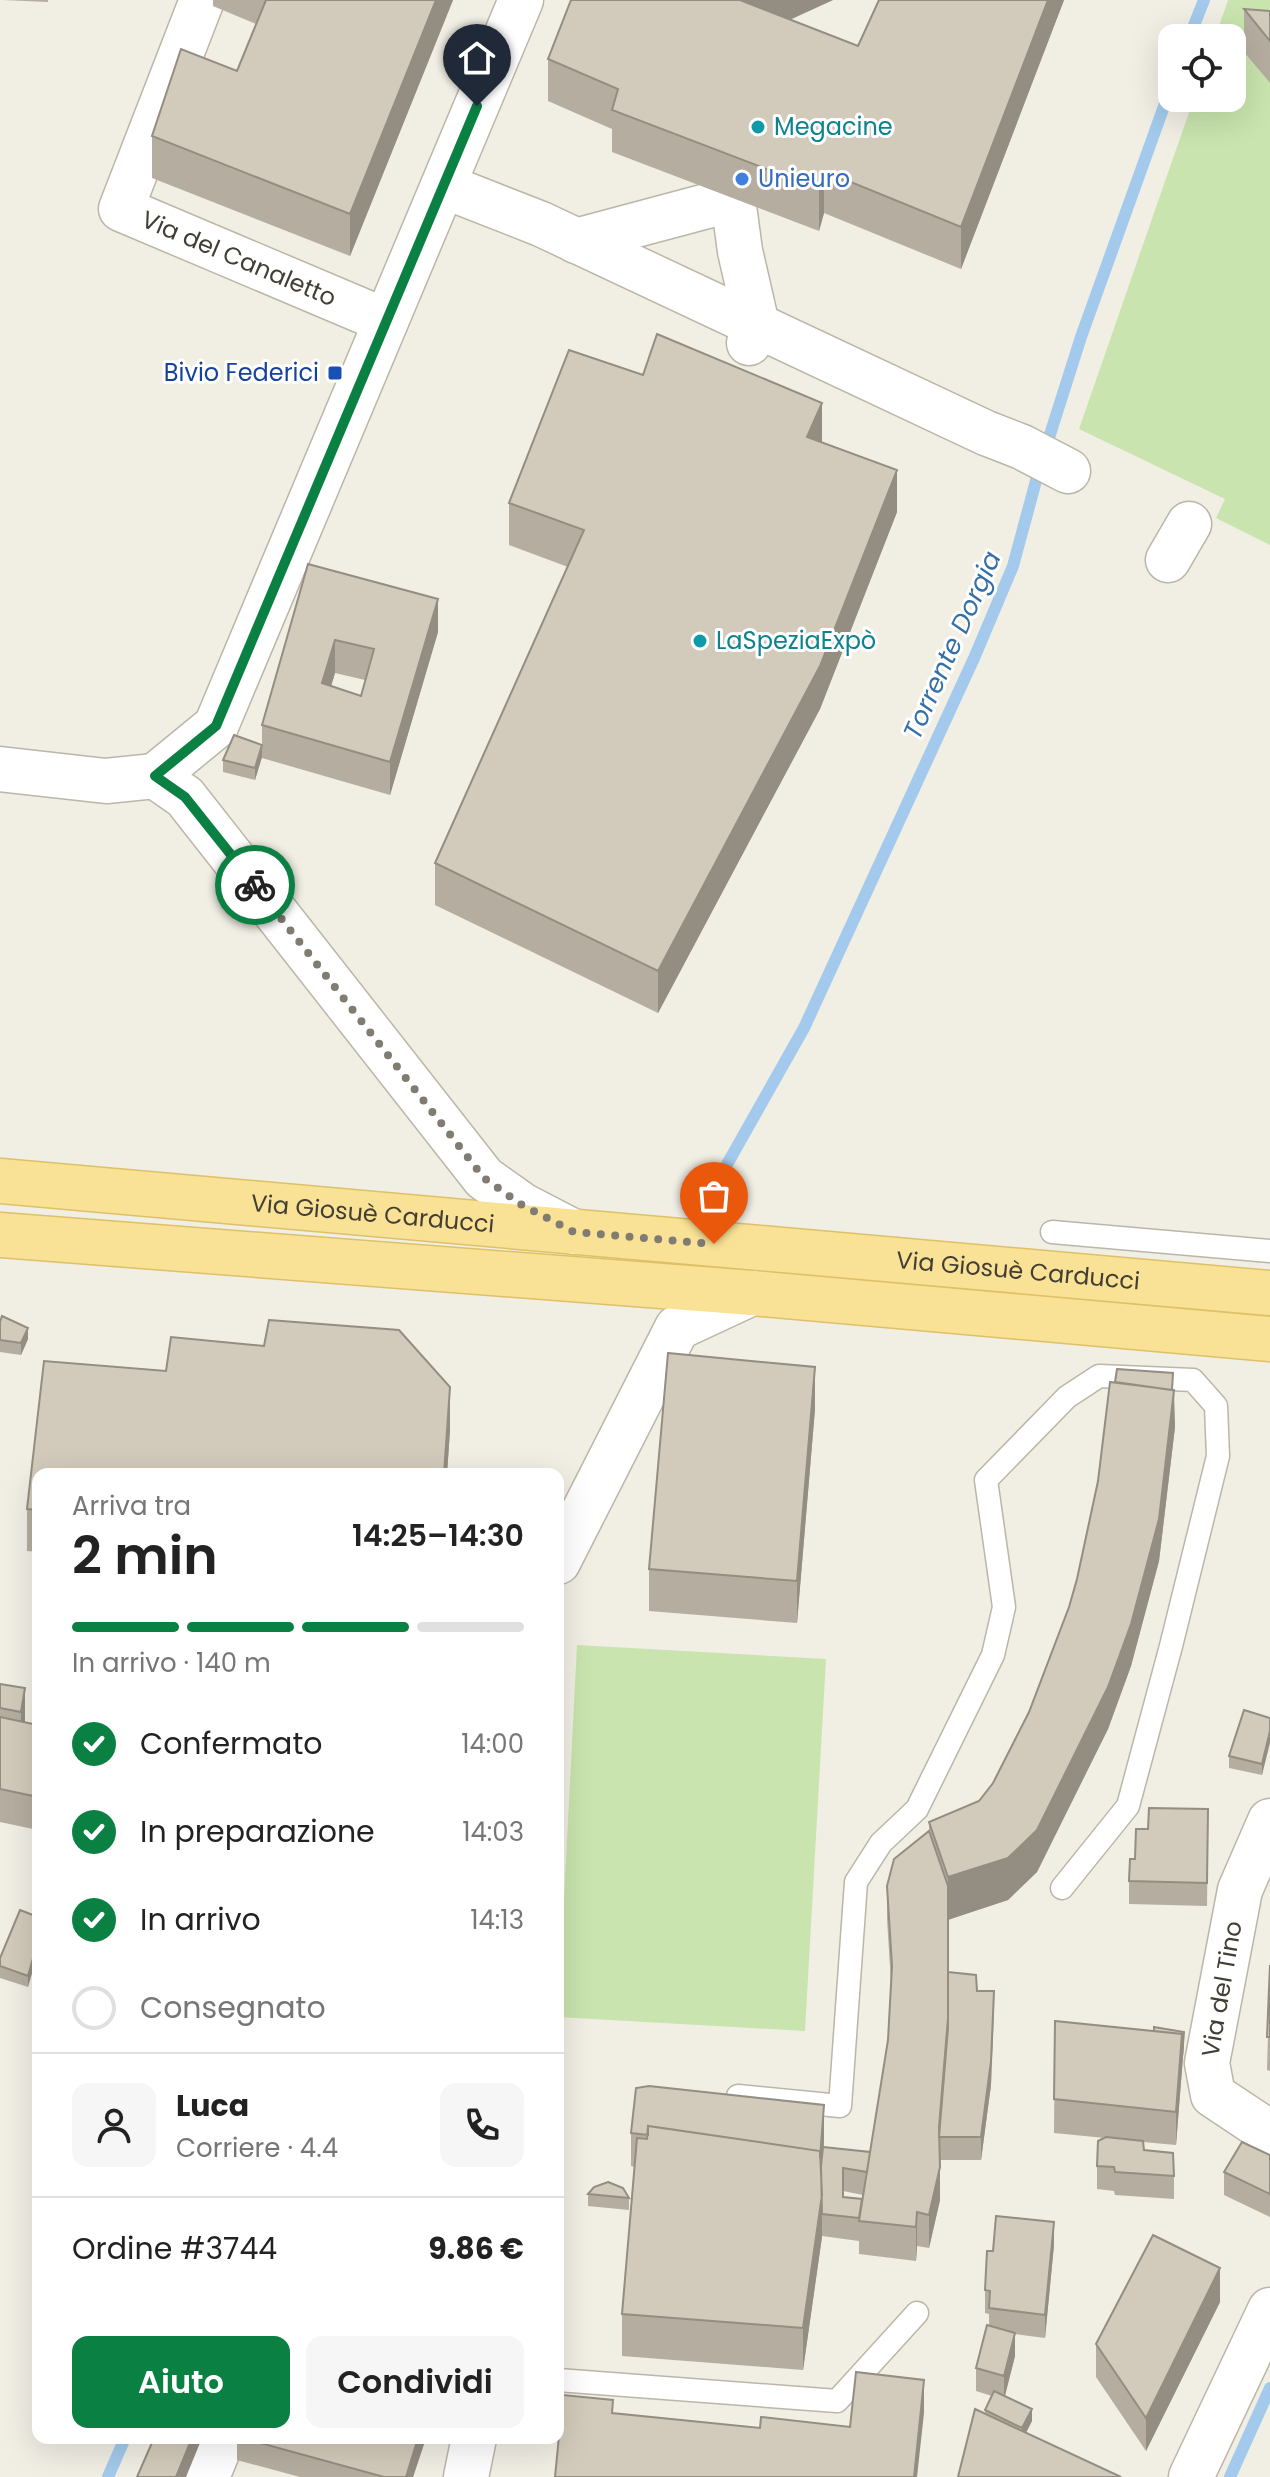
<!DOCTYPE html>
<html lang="it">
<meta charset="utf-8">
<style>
:root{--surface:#fff;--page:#f6f6f6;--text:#222;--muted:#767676;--line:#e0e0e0;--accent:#0b8043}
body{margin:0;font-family:Poppins,sans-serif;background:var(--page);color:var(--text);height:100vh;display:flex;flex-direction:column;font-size:30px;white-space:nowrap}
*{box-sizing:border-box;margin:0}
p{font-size:26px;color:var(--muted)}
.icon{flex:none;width:44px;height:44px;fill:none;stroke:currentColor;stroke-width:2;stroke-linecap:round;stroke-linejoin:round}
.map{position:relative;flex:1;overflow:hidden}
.panel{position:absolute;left:32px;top:1468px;width:532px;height:976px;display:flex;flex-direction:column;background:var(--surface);border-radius:16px;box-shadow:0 8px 32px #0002}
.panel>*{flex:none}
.controls{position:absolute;left:1158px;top:24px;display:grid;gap:16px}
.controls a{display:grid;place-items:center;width:88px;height:88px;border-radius:16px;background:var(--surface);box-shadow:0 8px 32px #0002;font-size:40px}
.pin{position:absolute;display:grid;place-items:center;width:68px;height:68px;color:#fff;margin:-82px -34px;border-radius:50% 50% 50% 0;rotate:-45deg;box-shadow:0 0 8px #0007}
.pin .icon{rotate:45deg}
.courier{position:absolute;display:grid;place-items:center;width:80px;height:80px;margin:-40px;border:6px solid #0b8043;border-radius:50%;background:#fff;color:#222;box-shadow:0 2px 10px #0007}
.head em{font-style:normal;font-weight:600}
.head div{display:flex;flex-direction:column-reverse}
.head{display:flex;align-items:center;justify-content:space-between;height:136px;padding:0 40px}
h1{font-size:52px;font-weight:600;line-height:60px}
.bar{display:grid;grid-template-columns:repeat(4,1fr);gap:12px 8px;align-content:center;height:96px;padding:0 40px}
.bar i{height:10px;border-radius:6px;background:var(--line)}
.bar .current{background:var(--accent)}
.bar p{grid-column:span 4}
.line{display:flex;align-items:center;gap:20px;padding:0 40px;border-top:2px solid var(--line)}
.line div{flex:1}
.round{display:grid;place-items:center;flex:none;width:84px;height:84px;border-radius:16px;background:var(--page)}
ol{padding:0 40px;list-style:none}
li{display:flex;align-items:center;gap:24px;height:88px}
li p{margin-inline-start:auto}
li .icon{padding:8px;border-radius:50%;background:var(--accent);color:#fff;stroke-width:4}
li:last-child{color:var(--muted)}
li i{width:44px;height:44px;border:4px solid var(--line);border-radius:50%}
.action{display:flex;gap:16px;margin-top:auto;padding:16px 40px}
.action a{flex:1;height:92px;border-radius:16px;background:var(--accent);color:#fff;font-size:32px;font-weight:600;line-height:92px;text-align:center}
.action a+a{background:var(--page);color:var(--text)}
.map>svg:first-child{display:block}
</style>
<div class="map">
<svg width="1270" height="2477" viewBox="0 0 1270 2477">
<rect width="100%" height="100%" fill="#f1eee4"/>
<path fill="#c9e4ae" d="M1228 0H1270V53L1245 52 1270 83V545L1216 518 1225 499 1079 429 1194 98H1232V38H1215Z
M577 1645 826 1659 805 2031 558 2017Z"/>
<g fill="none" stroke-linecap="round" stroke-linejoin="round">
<path stroke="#a3caec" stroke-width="12" d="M1189 38 1204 0
M708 1198 804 1028 975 656 1013 566 1040 466 1081 337 1172 84
M108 2477 125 2438
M1230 2477 1270 2388"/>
<defs>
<path id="lane" d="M1052 1232 1270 1251
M738 2096 840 2106 856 1882 881 1843 917 1809 993 1655 1004 1607 986 1480 1067 1397 1099 1376 1193 1380 1216 1406 1218 1456 1171 1646 1128 1806 1062 1888
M558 2380 837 2401 917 2313"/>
<g id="street">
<path id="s1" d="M202 0 121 209 386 321"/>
<path d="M444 186 541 224 986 433 1022 447 1068 471"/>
<path d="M576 241 733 199 740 251 757 325 749 343"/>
<path d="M1168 560 1189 524"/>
<path d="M0 769 106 781 155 776"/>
<path d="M155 776 216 726 521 0"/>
<path d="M155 776 185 797 484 1178 522 1205 574 1232"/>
<path d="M558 1562 677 1328 752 1293"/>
<path d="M1270 1821 1240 1890 1207 2063 1213 2095 1270 2133"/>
<path d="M207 2477 223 2438"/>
<path d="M466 2477 474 2438"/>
<path d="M1191 2477 1270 2310"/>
</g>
<g id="primary">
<path id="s2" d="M0 1181 1270 1293"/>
<path d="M0 1235 752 1293 1270 1339"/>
</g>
</defs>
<use href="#lane" stroke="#bcb6a7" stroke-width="25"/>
<use href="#street" stroke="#bcb6a7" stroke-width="47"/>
<use href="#primary" stroke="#ddc067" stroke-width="47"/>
<use href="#lane" stroke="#fff" stroke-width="22"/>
<use href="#street" stroke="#fff" stroke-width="44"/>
<use href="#primary" stroke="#f9e296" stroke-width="44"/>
</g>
<path fill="#b5aea0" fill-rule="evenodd" d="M2 0H48V2Z
M213 0H453L350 256 152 178V136L237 71 256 24 213 6Z
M571 0H833L790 20 858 46 879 0H1064L961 269 824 213 819 231 612 152V129L548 101V59Z
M1244 9 1270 11V83L1244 52Z
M822 443 897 512 820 709 658 1013 435 905V863L568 567 509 545V503Z
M308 564 438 632 390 795 262 758V725ZM335 673 365 680 361 696 331 686Z
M262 757 255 780 223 772V760Z
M269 1320 399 1330 450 1387V1430L447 1474H38V1552L27 1551V1509L44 1361 166 1371 171 1337 264 1346Z
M0 1322 28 1339 21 1355 0 1352Z
M1173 1390 1175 1427 1159 1561 1131 1666 1108 1729 1037 1872 1008 1900 948 1919V1972L977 1991 994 2014 991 2085 981 2160H939L940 2200 929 2248 917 2246 916 2261 859 2254V2241L822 2236 803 2370 622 2356V2314L634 2167 631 2166V2133L824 2139V2147L870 2152 888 2040 891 1984 887 1919V1886L929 1831V1822L979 1801 993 1783 1029 1712ZM843 2191 863 2195 862 2199 843 2197Z
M815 1409 797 1623 649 1611V1569Z
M0 1684 25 1688V1722L38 1725V1830L0 1822Z
M1270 1718 1262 1775 1229 1768V1756Z
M1208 1832 1207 1906 1129 1904V1881L1135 1859Z
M38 1917 28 1987 0 1978V1958Z
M1270 1965V2071L1267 2070Z
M1055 2021 1184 2044 1176 2145 1143 2142 1144 2150 1174 2176V2199L1115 2195 1114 2191 1097 2189V2166L1105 2138 1054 2133Z
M1270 2155V2217L1224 2195V2172Z
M588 2194 629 2198V2210L588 2206Z
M1054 2245 1045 2338 1015 2334V2356L1005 2396 1032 2421 1026 2433 985 2413V2410L992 2396 976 2391V2368L989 2325V2314L985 2313V2290Z
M1220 2302 1146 2451 1096 2377V2344Z
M237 2438H426L413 2477H300L237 2460Z"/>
<path fill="#938d82" d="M436 0H453L350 256V214Z
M740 0H833L740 42Z
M1048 0H1064L961 269V227Z
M824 171V213L819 231V189Z
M822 403V445L807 437Z
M897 470V512L820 709 658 1013V971Z
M438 599V632L390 795V762Z
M335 640V673L322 716V683Z
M262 745V757L255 780V768Z
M28 1328V1339L21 1355V1343Z
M815 1367V1409L797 1623V1581Z
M1173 1373V1404L1174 1390 1175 1427 1159 1561 1131 1666 1108 1729 1037 1872 1008 1900 948 1920V1877L1008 1858Z
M450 1387V1430L447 1474H444Z
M25 1688V1730L21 1755V1712Z
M1270 1731V1743L1262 1775V1764Z
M38 1941V1953L28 1987V1976Z
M994 1991 991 2085 981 2160V2137Z
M1184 2032V2044L1176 2145V2112L1182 2034Z
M824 2105V2139L821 2187 820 2160Z
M940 2167V2200L929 2248V2215Z
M822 2195V2237L803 2370V2328Z
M917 2212V2246L916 2261V2227Z
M1054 2222V2245L1045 2338V2315Z
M1220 2268V2302L1146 2451V2418Z
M1015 2333V2356L1004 2399V2376Z
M924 2380V2413L917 2477H914Z
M1032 2409V2421L1022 2440V2428Z
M192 2438H202L186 2477H176Z
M418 2438H426L413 2477H406Z"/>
<path fill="#d2caba" stroke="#938d82" stroke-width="2" fill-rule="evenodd" d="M266 0H436L350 214 152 136 181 49 237 71Z
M571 0H740L858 46 879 0H1048L961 227 824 171 819 189 612 110 618 89 548 59Z
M1244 9 1270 11V41Z
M657 334 822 403 807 437 897 470 820 666 658 971 435 863 584 530 509 503 569 350 643 375Z
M308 564 438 599 390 762 262 725ZM335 640 374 649 361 696 322 683Z
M234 735 262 745 255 768 223 760Z
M2 1316 28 1328 21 1343 0 1340V1322Z
M269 1320 399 1330 450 1387 444 1474H38V1510L27 1509 44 1361 166 1371 171 1337 264 1346Z
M668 1353 815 1367 797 1581 649 1569Z
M1117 1369 1173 1373 1172 1390 1115 1382Z
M1110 1382 1174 1390 1159 1519 1131 1624 1108 1687 1037 1830 1008 1858 948 1877 929 1822 979 1801 993 1783 1029 1712 1069 1607 1077 1579 1098 1481Z
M0 1684 25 1688 21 1712 0 1708Z
M1244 1710 1270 1718V1731L1262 1764 1229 1756Z
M0 1717 38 1725V1797L0 1789Z
M1149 1808 1208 1809 1207 1883 1129 1881 1130 1859H1135L1136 1829H1148Z
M929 1831 948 1886V2018L939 2127 940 2167 929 2215 917 2212 916 2227 859 2221 888 2040 892 1966 887 1886 894 1859Z
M20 1910 38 1917V1941L28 1976 0 1966V1958Z
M1270 1965V2037H1267Z
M948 1972 976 1975 977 1991H994L991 2061 981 2137H939L948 2028Z
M1055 2021 1182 2034 1176 2112 1054 2099Z
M1154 2027 1184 2032 1182 2056V2034L1154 2031Z
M649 2086 824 2105 820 2158V2151L648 2126V2135L631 2133 636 2088Z
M648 2126 820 2151 822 2195 803 2328 622 2314 637 2138 647 2139Z
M1106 2137 1143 2141 1144 2150 1173 2153 1174 2176 1115 2172 1114 2167 1097 2166 1098 2141Z
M1242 2142 1270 2155V2194L1224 2172Z
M823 2147 870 2152 867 2172 843 2168V2197L862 2199 859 2218 822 2214 821 2166Z
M608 2182 623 2188 629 2198 588 2194 594 2187Z
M996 2216 1054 2222 1045 2315 989 2308 990 2291 985 2290 987 2251H993Z
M1153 2235 1220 2268 1146 2418 1096 2344Z
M987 2325 1015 2333 1004 2376 976 2368Z
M856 2372 924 2380 914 2477H555L563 2395 613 2400 612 2413 760 2428 761 2417 850 2427Z
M994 2391 1032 2409 1022 2428 985 2410Z
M975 2409 1121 2477H958Z
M154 2438H192L176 2477H137Z
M242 2438H418L406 2477H384Z"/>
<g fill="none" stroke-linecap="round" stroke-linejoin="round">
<path stroke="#807c72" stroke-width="8" stroke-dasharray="0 14.4" d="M255 885 484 1178 522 1205 574 1232 714 1244"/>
<path stroke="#0b8043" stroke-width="10" d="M255 885 185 797 155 776 216 726 477 106"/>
</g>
<g fill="#0f9aa8" stroke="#fff" stroke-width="3">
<circle cx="758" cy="127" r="8"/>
<circle cx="700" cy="641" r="8"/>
</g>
<circle fill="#3f7fe0" stroke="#fff" stroke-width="3" cx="742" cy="179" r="8"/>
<rect fill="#1a4fb4" stroke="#fff" stroke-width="3" x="327" y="365" width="16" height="16" rx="4"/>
<g text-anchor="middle" stroke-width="6" stroke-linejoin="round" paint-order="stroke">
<g font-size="24" fill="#0d838f" stroke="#fff" text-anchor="start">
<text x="774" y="135">Megacine</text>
<text x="716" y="649">LaSpeziaExpò</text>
</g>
<g font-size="24" fill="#366cbe" stroke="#fff" text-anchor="start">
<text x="758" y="187">Unieuro</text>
</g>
<g font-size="24" fill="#433e34" stroke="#fff">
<text dy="8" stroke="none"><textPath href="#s1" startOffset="352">Via del Canaletto</textPath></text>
<text dy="8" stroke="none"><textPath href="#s2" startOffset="374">Via Giosuè Carducci</textPath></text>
<text dy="8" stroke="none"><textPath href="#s2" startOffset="1022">Via Giosuè Carducci</textPath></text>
<text transform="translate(1222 1989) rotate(-80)" y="8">Via del Tino</text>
</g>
<g font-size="24" fill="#164399" stroke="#fff" text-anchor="end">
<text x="319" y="381">Bivio Federici</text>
</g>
<g font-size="26" font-style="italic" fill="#3470a8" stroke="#fff">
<text transform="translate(952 645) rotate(-66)" y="9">Torrente Dorgia</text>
</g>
</g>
</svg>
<div class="controls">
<a><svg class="icon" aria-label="locate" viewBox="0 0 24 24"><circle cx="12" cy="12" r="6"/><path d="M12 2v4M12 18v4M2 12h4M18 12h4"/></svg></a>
</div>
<div class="pin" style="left:714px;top:1244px;background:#ea580c"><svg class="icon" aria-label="bag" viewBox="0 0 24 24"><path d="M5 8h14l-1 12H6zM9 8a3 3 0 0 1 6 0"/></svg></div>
<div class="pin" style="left:477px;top:106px;background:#1f2937"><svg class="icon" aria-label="home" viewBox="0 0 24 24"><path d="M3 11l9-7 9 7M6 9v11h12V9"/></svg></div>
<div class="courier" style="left:255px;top:885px"><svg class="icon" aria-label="bike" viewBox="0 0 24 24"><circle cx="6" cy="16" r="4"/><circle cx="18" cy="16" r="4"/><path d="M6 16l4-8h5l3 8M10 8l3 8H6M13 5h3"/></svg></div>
<section class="panel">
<div class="head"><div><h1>2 min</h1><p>Arriva tra</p></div><em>14:25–14:30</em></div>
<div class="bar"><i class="current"></i><i class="current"></i><i class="current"></i><i></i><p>In arrivo · 140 m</p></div>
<ol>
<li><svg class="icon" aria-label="check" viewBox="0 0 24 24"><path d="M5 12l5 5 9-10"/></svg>Confermato<p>14:00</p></li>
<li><svg class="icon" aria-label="check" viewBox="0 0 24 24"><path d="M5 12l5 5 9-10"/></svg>In preparazione<p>14:03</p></li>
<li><svg class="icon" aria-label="check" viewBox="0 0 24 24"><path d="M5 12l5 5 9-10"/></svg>In arrivo<p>14:13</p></li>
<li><i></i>Consegnato</li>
</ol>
<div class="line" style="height:144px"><a class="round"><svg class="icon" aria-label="person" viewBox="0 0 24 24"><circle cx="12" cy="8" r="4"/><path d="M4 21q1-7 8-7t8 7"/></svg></a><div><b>Luca</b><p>Corriere · 4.4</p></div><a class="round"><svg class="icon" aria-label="phone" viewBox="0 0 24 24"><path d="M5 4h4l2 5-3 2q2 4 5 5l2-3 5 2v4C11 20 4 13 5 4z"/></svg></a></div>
<div class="line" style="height:104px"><div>Ordine #3744</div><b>9.86 €</b></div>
<div class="action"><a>Aiuto</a><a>Condividi</a></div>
</section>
</div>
